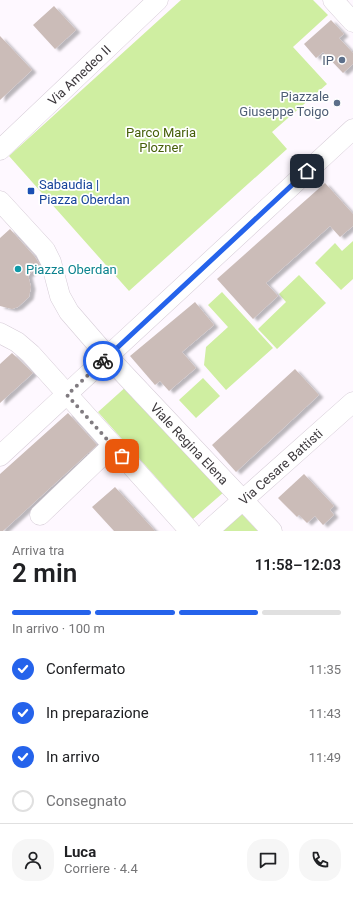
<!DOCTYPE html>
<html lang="it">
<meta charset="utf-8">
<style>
:root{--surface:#fff;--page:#f6f6f6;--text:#202124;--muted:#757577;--line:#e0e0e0;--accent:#2563eb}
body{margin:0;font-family:Roboto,sans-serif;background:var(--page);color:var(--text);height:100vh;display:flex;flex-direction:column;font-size:15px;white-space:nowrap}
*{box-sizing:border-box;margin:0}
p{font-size:13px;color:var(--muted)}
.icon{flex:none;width:22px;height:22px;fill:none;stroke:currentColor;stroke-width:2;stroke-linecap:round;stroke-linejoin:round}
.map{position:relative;height:531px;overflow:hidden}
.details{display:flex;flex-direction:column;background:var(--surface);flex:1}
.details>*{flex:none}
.pin{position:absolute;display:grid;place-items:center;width:34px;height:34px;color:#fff;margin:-17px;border-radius:8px;box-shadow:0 2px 6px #0006}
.courier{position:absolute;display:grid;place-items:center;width:40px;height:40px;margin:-20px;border:3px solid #2563eb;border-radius:50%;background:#fff;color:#222;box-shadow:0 1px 5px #0007}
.headline em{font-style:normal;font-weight:600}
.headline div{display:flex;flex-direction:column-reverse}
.headline{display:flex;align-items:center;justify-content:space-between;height:68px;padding:0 12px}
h1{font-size:26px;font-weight:600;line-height:30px}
.bar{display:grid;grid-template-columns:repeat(4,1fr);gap:6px 4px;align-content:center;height:48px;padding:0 12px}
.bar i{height:5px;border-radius:3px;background:var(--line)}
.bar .current{background:var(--accent)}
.bar p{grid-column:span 4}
.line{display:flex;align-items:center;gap:10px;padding:0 12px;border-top:1px solid var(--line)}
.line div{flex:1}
.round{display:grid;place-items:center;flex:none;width:42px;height:42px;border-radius:16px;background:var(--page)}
ol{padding:0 12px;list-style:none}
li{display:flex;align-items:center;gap:12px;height:44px}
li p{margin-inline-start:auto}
li .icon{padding:4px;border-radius:50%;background:var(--accent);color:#fff;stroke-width:4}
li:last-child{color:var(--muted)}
li i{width:22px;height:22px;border:2px solid var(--line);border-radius:50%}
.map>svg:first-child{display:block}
</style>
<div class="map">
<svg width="353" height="531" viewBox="0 0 353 531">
<defs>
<filter id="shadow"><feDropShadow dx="4.5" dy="2.5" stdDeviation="1" flood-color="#0004"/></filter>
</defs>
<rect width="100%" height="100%" fill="#fef8ff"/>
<path fill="#cfeea1" d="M181 0H313L328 15 293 47 327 84 272 132 287 149 129 291 9 156Z
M353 241V279L341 290 315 263 335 243 342 251Z
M299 275 326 303 277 349 258 329 286 302 279 294Z
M222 292 273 348 226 390 204 365 206 347 228 327 208 305Z
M203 378 220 396 196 418 179 400Z
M128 385 224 492 193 519 98 412Z
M239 511 258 531H217Z"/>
<path fill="#cbbcb8" filter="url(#shadow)" d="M54 6 76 30 55 49 33 25Z
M331 20 344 34 339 38 353 53V64L343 73 323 52 316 58 304 44Z
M0 36 32 70 0 100Z
M325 183 353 214V226L340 237 330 226 266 283 278 296 253 319 217 279Z
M10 229 35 257 40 265 28 275 31 287 29 297 18 307 12 309 0 306V238Z
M195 302 214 325 182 352 196 368 169 391 160 381 155 385 130 356Z
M12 353 33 373 0 403V364Z
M295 369 319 395 236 472 212 445Z
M68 413 97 445 3 531H0V474Z
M304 474 334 506 330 510 334 515 323 525 315 516 307 523 299 515 297 517 278 498Z
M115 487 155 531H114L92 507Z"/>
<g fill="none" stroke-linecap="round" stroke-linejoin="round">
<defs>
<g id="minor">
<path d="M333 0 353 22"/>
<path id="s1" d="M0 150 158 0"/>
<path id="s2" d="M0 201 45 250 51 262 60 296 69 312 108 357 272 531"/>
<path d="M0 333 17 342 31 354 190 531"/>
<path d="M0 456 353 129"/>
<path d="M40 515 113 445"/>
<path id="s3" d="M208 531 353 402"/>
</g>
</defs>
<use href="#minor" stroke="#d7cdd8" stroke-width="21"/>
<use href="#minor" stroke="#fff" stroke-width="20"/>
</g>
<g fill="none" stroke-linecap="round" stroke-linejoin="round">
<path stroke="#807b80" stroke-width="4" stroke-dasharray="0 7.2" d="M103 361 67 395 122 456"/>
<path stroke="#2563eb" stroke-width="5" d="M103 361 307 171"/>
</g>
<g fill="#5c6f8a" stroke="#fff" stroke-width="1.5">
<circle cx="342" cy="60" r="4"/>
<circle cx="337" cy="103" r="4"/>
</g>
<rect fill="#1a4fb4" stroke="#fff" stroke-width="1.5" x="27" y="187" width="8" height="8" rx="2"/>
<circle fill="#0f9aa8" stroke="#fff" stroke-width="1.5" cx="18" cy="269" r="4"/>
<g text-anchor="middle" stroke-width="3.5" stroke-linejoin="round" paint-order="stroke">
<g font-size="13" fill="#4e5e75" stroke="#fff" text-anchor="end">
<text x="334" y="65">IP</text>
<text x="329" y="101">Piazzale<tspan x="329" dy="15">Giuseppe Toigo</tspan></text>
</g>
<g font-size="13" fill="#3c383c" stroke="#fff">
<text dy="5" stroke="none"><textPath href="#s1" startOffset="109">Via Amedeo II</textPath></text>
<text dy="5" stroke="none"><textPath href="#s2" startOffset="312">Viale Regina Elena</textPath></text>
<text dy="5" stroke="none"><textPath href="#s3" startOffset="97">Via Cesare Battisti</textPath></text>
</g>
<g font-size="13" fill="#465f09" stroke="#fff">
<text x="161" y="137">Parco Maria<tspan x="161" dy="15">Plozner</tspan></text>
</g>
<g font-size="13" fill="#164399" stroke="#fff" text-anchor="start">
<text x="39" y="189">Sabaudia |<tspan x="39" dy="15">Piazza Oberdan</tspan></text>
</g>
<g font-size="13" fill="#0d838f" stroke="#fff" text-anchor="start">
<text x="26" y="274">Piazza Oberdan</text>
</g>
</g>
</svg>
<div class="pin" style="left:122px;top:456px;background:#ea580c"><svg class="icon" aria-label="bag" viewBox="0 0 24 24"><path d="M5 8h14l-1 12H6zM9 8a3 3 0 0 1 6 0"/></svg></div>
<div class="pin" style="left:307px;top:171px;background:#1f2937"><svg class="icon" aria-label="home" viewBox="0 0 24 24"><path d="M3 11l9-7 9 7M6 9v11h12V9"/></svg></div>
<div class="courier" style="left:103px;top:361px"><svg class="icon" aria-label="bike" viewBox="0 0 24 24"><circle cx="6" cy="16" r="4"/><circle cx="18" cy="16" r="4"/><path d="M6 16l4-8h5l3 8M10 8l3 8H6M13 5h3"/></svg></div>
</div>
<section class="details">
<div class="headline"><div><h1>2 min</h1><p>Arriva tra</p></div><em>11:58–12:03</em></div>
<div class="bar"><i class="current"></i><i class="current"></i><i class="current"></i><i></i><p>In arrivo · 100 m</p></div>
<ol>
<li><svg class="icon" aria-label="check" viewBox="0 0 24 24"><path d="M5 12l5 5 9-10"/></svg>Confermato<p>11:35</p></li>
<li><svg class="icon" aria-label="check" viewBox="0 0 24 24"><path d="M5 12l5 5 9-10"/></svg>In preparazione<p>11:43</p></li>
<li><svg class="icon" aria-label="check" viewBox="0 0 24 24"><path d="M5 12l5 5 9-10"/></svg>In arrivo<p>11:49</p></li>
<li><i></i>Consegnato</li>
</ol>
<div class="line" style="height:72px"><a class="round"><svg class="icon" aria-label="person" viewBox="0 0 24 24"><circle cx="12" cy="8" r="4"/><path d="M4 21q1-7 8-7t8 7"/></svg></a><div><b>Luca</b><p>Corriere · 4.4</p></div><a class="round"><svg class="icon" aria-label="chat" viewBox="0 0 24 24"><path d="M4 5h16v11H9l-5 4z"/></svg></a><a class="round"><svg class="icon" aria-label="phone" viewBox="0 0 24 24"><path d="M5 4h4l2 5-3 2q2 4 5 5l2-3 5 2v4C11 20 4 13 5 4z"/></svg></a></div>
</section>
